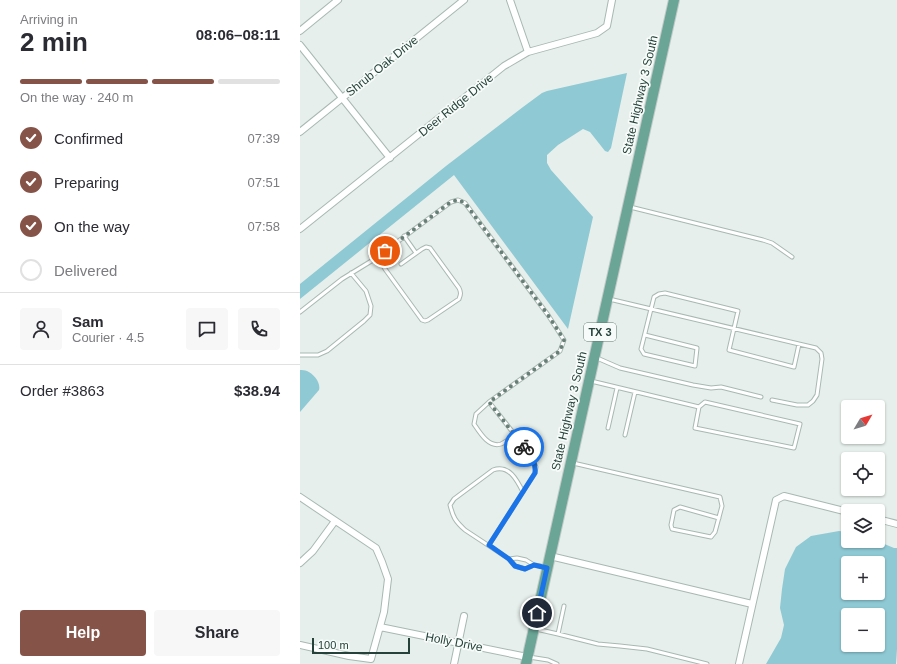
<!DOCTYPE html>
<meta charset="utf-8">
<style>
:root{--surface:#fff;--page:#f7f7f7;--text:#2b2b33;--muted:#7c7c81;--line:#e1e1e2;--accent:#855347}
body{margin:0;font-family:Arial,sans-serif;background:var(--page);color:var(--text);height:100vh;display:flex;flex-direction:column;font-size:15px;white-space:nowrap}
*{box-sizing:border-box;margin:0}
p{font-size:13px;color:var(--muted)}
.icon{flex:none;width:22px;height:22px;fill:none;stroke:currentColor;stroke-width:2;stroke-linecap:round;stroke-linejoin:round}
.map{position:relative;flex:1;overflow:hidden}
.side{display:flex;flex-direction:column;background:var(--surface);width:300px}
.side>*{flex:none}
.needle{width:26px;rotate:52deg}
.fabs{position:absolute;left:541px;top:400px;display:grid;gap:8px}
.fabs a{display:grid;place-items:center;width:44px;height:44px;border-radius:4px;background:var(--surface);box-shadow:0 1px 3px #0004;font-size:20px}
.scale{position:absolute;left:12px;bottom:10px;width:98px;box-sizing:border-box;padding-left:4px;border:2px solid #24423a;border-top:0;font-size:11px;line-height:14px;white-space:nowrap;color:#24423a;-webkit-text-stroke:3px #f7fbf9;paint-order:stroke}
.pin{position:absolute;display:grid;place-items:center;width:34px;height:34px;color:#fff;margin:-17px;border:2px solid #fff;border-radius:50%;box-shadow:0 1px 4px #0007}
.courier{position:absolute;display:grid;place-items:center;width:40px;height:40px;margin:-20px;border:3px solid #1a73e8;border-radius:50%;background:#fff;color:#222;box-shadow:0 1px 5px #0007}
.head em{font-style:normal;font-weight:700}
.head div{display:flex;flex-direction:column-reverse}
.head{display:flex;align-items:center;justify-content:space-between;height:68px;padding:0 20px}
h1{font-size:26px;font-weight:700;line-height:30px}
.bar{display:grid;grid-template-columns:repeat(4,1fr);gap:6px 4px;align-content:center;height:48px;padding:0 20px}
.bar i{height:5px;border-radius:3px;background:var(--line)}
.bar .selected{background:var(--accent)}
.bar p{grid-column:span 4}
.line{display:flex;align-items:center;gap:10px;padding:0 20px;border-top:1px solid var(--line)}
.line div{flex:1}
.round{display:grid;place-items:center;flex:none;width:42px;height:42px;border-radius:4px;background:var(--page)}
ol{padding:0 20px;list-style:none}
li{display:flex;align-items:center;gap:12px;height:44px}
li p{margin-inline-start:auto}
li .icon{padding:4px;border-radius:50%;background:var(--accent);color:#fff;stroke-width:4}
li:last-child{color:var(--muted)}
li i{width:22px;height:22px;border:2px solid var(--line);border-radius:50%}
.primary-button{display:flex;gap:8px;margin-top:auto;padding:8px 20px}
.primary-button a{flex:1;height:46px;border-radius:4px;background:var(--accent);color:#fff;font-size:16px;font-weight:700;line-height:46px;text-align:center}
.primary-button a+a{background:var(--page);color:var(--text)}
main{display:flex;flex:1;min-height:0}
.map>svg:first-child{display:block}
</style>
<main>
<section class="side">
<div class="head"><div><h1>2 min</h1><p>Arriving in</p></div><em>08:06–08:11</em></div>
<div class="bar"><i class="selected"></i><i class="selected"></i><i class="selected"></i><i></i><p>On the way · 240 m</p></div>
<ol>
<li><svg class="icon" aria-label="check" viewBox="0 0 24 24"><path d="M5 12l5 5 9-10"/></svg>Confirmed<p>07:39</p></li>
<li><svg class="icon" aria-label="check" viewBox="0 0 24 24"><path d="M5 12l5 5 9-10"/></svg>Preparing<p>07:51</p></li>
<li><svg class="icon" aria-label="check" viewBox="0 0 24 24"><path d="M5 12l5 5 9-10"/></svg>On the way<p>07:58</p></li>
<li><i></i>Delivered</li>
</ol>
<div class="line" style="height:72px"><a class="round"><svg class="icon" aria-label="person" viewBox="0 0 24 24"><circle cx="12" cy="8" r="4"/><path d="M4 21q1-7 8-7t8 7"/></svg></a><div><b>Sam</b><p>Courier · 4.5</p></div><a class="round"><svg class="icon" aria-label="chat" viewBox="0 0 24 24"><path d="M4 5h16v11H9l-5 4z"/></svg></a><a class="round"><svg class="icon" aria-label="phone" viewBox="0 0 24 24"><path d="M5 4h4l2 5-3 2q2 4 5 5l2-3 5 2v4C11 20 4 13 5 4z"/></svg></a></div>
<div class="line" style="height:52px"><div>Order #3863</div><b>$38.94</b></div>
<div class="primary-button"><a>Help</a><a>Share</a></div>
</section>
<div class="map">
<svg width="597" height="664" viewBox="0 0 597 664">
<rect width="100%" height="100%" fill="#e6efeb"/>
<path fill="#8ec9d4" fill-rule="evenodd" d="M327 73 311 148 308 152 305 151 290 132 283 129 258 145 247 155V163L251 170 293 217 268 329 154 175 0 299V284L146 166 223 107 242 93 247 91Z
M0 370C2 370 5 370 7 371 14 374 21 383 19 390L0 412Z
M539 531 548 532V541H577L594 548H597V649L596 664H466L481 638 484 625 480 608 482 589 485 569 496 547 511 536ZM548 563H578V593H548ZM548 615H578V645H548Z"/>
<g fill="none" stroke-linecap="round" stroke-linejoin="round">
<defs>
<path id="lane" d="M330 207 463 240 472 243 492 257
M104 236 116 253
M101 264 122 249 126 247 130 248 159 288C161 292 161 294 159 299L128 320 125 321 122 320 85 269 80 261 81 256 85 251 151 202 158 200 165 203 248 315 264 340 260 351 189 402 230 454 236 467 235 473 189 545
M309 299 516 348 521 353 522 359 517 395 513 401 508 405H497L472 400
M0 312 42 279 73 260 80 261
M345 335 397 348 395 366 344 354 341 349 354 297 359 294 365 293 438 311 429 350 494 367 499 344
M0 355H18L27 351 64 321 70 315 71 306 66 291 51 273
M297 358 320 368 393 385 411 388 421 387 461 397
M291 381 399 407 395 428 494 448 500 424 405 402 399 407
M189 402 176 414 174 424C180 433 189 448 201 444 206 442 211 438 215 435
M308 428 317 388
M325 435 335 392
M273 463 420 497 422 506 415 532 411 537 372 529 371 525 374 510 380 507 419 518
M223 492C217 480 209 464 193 470L154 499 150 505C153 517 155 521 165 530L209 559 215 566 225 569 234 565
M209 559 217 558 226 560 234 565 246 567
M236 629 258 634 264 606
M258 634 298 644 320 646 347 649 407 664
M229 657 248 660 257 664"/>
<path id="street" d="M210 0 228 52
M0 31 38 0
M0 45 90 158
M0 132 164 0
M0 229 204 66 228 52 297 33 307 26 312 0
M0 497 76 548 82 562 88 579 84 612 71 659 49 656 0 645
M578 519 597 524
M250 556 452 604
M0 563 13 551 35 521
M80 627 227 657
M154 664 164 616
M439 664 476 500 484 496 548 512"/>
<path id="primary" d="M226 664 374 0"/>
</defs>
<use href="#lane" stroke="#a8b8b2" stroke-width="5"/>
<use href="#street" stroke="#a8b8b2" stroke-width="8"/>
<use href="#primary" stroke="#c2cac8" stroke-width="12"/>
<use href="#lane" stroke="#fff" stroke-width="3"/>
<use href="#street" stroke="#fff" stroke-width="6"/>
<use href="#primary" stroke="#6aa596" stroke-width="10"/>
</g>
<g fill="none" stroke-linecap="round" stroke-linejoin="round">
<path stroke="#687f78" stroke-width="4" stroke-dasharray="0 7.2" d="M85 251 151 202 158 200 165 203 248 315 264 340 260 351 189 402 224 447"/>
<path stroke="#1a73e8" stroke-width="5" d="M224 447C231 454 236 463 235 473L189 545 209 559 215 566 225 569 234 565 247 568 237 613"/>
</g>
<g text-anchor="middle" stroke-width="3.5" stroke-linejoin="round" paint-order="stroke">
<rect fill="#f7fbf9" stroke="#637a73" stroke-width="1" x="284" y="323" width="32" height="18" rx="3"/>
<g font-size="11" font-weight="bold" fill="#24423a">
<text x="300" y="336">TX 3</text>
</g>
<g font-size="12" fill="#24423a" stroke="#f7fbf9">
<text transform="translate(82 66) rotate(-39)" y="4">Shrub Oak Drive</text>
<text transform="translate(340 95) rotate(-77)" y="4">State Highway 3 South</text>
<text transform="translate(156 105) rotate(-39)" y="4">Deer Ridge Drive</text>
<text transform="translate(269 411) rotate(-77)" y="4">State Highway 3 South</text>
<text transform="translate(154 642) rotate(11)" y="4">Holly Drive</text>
</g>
</g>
</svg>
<div class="fabs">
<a><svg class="needle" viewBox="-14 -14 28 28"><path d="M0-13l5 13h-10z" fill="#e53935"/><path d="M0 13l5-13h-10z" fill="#7c7c81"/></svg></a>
<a><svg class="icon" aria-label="locate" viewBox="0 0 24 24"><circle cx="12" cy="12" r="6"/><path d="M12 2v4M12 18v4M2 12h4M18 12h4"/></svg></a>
<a><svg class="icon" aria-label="layers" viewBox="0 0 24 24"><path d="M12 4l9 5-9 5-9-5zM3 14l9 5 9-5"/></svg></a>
<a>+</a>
<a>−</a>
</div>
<div class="scale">100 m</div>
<div class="pin" style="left:85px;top:251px;background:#ea580c"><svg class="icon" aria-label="bag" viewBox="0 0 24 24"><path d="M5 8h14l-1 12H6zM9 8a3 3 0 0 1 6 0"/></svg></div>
<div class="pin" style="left:237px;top:613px;background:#1f2937"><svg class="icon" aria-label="home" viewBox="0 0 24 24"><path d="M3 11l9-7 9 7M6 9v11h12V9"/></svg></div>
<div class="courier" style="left:224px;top:447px"><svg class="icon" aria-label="bike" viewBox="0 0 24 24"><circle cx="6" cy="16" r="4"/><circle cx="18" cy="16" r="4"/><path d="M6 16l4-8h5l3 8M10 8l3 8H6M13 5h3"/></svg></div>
</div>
</main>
